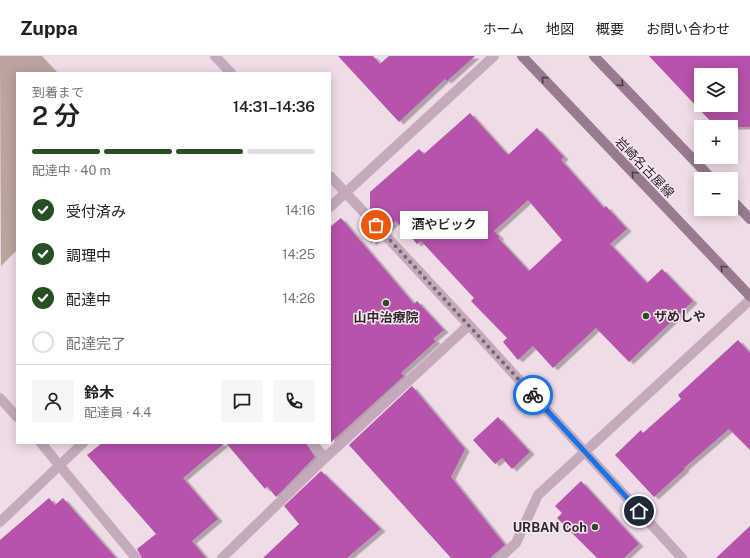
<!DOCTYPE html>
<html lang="ja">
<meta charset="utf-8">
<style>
:root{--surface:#fff;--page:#f6f6f6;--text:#222;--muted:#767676;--line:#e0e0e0;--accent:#264f23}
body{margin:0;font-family:"Public Sans","Noto Sans JP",sans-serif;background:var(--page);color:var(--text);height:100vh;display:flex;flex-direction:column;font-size:15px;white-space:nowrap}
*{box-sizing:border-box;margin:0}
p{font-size:13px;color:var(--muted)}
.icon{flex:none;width:22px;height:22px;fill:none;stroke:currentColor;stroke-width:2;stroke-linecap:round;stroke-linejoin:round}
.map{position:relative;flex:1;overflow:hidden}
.drawer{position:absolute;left:16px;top:16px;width:315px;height:372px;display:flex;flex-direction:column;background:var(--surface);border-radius:0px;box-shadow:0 2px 10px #0003}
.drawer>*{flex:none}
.tools{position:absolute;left:694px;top:12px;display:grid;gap:8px}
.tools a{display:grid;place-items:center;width:44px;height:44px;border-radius:0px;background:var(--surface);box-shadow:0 2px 10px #0003;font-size:20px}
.pin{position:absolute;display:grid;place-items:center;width:34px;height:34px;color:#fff;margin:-17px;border:2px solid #fff;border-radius:50%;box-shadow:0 1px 4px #0007}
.courier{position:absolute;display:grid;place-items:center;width:40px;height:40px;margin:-20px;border:3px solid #1a73e8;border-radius:50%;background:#fff;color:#222;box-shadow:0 1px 5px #0007}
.bubble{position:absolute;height:28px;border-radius:0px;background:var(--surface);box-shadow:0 2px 10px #0003;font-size:13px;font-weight:600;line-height:28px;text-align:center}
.summary em{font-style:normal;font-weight:600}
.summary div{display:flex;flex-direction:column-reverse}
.summary{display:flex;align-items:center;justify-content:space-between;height:68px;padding:0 16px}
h1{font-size:26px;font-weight:600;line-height:30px}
.bar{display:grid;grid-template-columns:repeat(4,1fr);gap:6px 4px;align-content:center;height:48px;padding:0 16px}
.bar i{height:5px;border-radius:3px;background:var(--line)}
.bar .on{background:var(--accent)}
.bar p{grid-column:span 4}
.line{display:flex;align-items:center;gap:10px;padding:0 16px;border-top:1px solid var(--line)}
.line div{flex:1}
.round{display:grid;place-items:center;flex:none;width:42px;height:42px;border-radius:0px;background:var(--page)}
ol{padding:0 16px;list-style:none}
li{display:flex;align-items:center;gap:12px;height:44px}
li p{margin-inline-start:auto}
li .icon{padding:4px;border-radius:50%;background:var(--accent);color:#fff;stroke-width:4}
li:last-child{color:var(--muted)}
li i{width:22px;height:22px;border:2px solid var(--line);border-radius:50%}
header{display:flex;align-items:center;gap:24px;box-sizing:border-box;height:56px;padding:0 20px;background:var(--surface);border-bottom:1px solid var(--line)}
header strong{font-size:19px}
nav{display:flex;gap:22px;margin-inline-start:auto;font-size:14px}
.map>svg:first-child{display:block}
</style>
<header>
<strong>Zuppa</strong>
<nav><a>ホーム</a><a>地図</a><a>概要</a><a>お問い合わせ</a></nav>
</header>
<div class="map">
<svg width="750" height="502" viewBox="0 0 750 502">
<defs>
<filter id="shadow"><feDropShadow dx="4.5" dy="2.5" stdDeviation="0" flood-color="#0004"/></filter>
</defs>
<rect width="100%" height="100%" fill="#eedce7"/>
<path fill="#bba49e" d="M0 0H42L58 17H17V194L1 210Z"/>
<path fill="#b652aa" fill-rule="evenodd" filter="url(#shadow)" d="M338 0H373L380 8 389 0H475L447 25 445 23 399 66Z
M649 0H750V71H716ZM701 19H731V49H701Z
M470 57 508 99 537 72 564 101 561 104 604 152 606 150 627 173 610 188 647 227 662 213 693 245 629 306 596 272 553 312 533 290 518 304 503 286 507 282 471 245 474 242 421 185 417 188 396 165 388 172 370 154V136L419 93 424 98ZM528 144 562 184 529 215 498 182 500 181 494 175Z
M341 162 414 248 417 245 444 274 433 283 436 285 401 317 404 320 330 387V171Z
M371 173 378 181 371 187Z
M738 284 750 297V394L729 373 684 412 685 413 654 441 615 399 641 374 643 377 681 343 678 339Z
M412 330 465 393 451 421 505 489 490 502H451L349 389Z
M498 361 530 396 512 413 502 402 495 408 473 384Z
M102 387H225L183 422 218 463 192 485 206 502H142L137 493 156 478 87 399Z
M226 387H306L315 401 276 441 267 430 265 433Z
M321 415 381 473 347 502H263L299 468 284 450Z
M581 425 639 488 624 502H597L557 462 562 457 555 450Z
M49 442 55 449 63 442 116 502H0V484Z
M750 470V502H716Z"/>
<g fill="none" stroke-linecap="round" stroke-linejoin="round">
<path stroke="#c5aabc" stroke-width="10" d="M215 0 231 17
M330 120 469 269 682 502
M330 151 494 0
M0 342 17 361
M41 387 136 502
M312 387 325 402
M0 466 83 387
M222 502 325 402 469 269
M500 502 516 487 538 439 750 244"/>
<path stroke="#987b91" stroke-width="10" d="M522 0 750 240
M594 0 712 123
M731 143 750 163"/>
</g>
<defs><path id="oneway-chevron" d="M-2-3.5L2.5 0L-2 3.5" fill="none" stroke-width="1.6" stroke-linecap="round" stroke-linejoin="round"/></defs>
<g stroke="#4c3d49">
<use href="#oneway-chevron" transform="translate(544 23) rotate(-134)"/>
<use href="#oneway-chevron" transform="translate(621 28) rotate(46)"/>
<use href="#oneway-chevron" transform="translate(634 118) rotate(-134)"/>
<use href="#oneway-chevron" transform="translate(723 212) rotate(-134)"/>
</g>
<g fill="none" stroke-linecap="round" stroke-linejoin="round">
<path stroke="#746771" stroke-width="4" stroke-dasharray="0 7.2" d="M376 169 533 339"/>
<path stroke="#1a73e8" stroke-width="5" d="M533 339 639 455"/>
</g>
<g fill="#264f23" stroke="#f7e8f0" stroke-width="1.5">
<circle cx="386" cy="247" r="4"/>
<circle cx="646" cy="260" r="4"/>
<circle cx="595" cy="471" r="4"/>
</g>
<g text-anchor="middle" stroke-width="3" stroke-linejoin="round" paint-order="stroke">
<g font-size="13" fill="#332831" stroke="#f7e8f0">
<text transform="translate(645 111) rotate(46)" y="5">岩崎名古屋線</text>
</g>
<g font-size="13" font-weight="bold" fill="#332831" stroke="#f7e8f0" text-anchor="start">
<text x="654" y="265">ザめしや</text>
<text x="386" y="266" text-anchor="middle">山中治療院</text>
<text x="587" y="476" text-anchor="end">URBAN Coh</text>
</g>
</g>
</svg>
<div class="tools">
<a><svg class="icon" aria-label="layers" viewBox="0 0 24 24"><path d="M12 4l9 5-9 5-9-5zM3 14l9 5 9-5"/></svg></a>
<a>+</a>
<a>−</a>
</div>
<div class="pin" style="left:376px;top:169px;background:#ea580c"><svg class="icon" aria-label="bag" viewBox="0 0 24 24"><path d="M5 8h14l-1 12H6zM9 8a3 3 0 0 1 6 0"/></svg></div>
<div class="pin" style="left:639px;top:455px;background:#1f2937"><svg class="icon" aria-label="home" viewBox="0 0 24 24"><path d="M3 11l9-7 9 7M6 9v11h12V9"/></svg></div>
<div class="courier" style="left:533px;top:339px"><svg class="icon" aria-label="bike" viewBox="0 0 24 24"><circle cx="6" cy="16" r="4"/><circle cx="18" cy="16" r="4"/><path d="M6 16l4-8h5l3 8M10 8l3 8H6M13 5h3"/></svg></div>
<div class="bubble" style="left:400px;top:155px;width:88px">酒やビック</div>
<section class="drawer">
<div class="summary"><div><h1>2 分</h1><p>到着まで</p></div><em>14:31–14:36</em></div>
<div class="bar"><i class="on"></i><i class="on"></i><i class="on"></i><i></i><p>配達中 · 40 m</p></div>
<ol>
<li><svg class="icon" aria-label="check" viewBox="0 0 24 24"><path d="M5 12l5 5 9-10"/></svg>受付済み<p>14:16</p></li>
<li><svg class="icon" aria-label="check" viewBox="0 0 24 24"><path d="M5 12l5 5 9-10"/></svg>調理中<p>14:25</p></li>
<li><svg class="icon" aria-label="check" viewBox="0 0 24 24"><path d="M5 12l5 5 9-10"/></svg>配達中<p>14:26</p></li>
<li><i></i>配達完了</li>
</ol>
<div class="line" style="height:72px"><a class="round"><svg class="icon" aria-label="person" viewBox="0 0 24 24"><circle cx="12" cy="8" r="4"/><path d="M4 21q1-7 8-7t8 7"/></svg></a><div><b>鈴木</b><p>配達員 · 4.4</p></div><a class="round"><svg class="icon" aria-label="chat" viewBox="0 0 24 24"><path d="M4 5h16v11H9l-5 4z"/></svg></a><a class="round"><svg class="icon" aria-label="phone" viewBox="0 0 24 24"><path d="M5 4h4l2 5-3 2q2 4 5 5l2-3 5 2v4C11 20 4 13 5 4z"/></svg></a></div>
</section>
</div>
